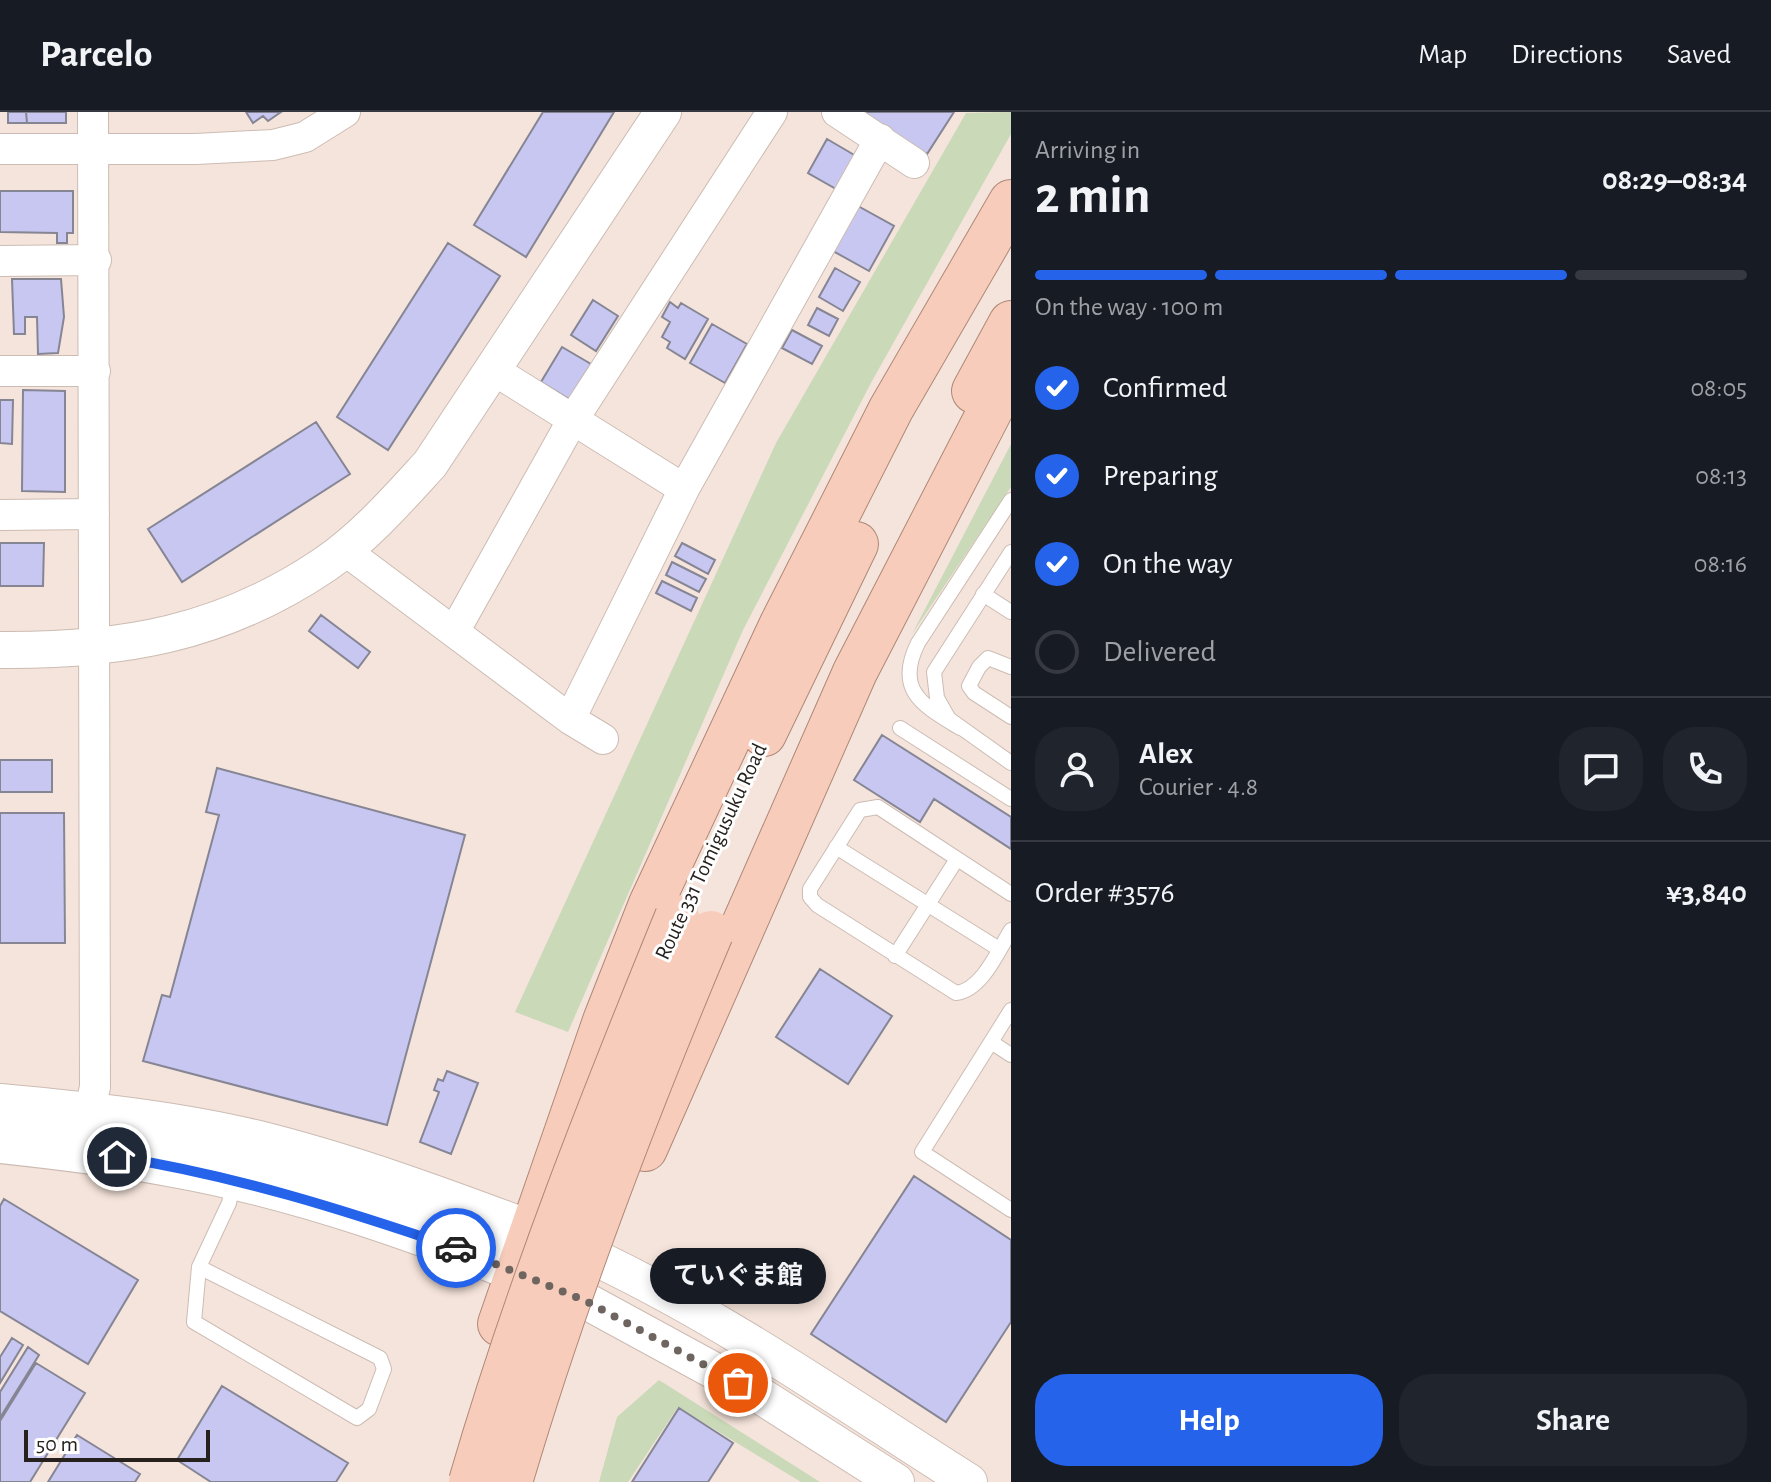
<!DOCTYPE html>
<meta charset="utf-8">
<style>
:root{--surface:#171b24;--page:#20242c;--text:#f1f3f6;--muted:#9ea1a6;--line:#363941;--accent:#2563eb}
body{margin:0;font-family:"Alegreya Sans","Noto Sans JP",sans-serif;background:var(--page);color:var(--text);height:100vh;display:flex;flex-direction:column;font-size:30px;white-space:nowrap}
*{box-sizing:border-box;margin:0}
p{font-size:26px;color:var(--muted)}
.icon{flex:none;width:44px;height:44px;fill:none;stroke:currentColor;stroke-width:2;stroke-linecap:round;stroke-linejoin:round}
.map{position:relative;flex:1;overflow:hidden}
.drawer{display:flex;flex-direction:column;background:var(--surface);width:760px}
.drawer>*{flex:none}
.scale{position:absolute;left:24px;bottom:20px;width:186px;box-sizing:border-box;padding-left:8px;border:4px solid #26211d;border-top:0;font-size:22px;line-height:28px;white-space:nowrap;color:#26211d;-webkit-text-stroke:6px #fff;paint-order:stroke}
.pin{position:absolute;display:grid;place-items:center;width:68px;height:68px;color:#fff;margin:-34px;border:4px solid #fff;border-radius:50%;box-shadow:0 2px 8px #0007}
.courier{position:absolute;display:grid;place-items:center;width:80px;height:80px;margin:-40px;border:6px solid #2563eb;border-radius:50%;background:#fff;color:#222;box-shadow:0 2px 10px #0007}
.bubble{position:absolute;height:56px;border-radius:28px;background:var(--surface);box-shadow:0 4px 12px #0003;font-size:26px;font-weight:700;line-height:56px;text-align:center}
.summary em{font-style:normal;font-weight:700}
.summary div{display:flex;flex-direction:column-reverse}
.summary{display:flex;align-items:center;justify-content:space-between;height:136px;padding:0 24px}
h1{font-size:52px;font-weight:700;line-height:60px}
.bar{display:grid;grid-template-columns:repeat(4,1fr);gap:12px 8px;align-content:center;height:96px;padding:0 24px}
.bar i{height:10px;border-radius:6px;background:var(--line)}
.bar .current{background:var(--accent)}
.bar p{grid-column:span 4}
.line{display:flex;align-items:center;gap:20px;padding:0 24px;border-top:2px solid var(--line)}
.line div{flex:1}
.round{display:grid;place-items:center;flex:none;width:84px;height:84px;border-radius:32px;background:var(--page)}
ol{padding:0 24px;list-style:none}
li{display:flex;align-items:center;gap:24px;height:88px}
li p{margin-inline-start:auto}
li .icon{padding:8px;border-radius:50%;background:var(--accent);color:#fff;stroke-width:4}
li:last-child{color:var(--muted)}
li i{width:44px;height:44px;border:4px solid var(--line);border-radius:50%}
.button{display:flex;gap:16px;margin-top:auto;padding:16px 24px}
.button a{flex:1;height:92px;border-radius:32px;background:var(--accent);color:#fff;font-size:32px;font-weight:700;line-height:92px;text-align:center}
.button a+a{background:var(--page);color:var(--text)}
header{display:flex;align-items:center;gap:48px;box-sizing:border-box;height:112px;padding:0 40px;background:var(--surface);border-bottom:2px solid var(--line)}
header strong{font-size:38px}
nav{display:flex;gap:44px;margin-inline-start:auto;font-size:28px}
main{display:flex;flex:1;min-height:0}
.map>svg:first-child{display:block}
</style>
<header>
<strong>Parcelo</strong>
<nav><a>Map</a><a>Directions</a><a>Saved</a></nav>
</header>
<main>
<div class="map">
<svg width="1011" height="1370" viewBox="0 0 1011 1370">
<rect width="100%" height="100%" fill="#f5e4db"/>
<path fill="#cad9b8" d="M1011 0V22L872 269 743 518 568 920 515 900 776 331 966 1Z
M1011 332V375L912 522Z
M659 1268 820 1370H801L678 1295 628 1370H599L617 1305Z"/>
<path fill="#c8c7f2" stroke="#868594" stroke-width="2" d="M8 0H26L27 11H8Z
M26 0H66V11H27Z
M246 0H281L268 9 263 4 253 11Z
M543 0H614L526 145 474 113Z
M861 0H954L927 42Z
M827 27 856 44 836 77 808 61Z
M0 79H73V121H67V131H57V121L0 120Z
M858 94 894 114 869 159 833 139Z
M448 131 500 164 388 338 337 305Z
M835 156 860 170 843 199 819 185Z
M12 167H61L64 205 58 241 38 242 37 205H25V222H14Z
M593 188 618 204 596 239 571 223Z
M670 190 678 196 681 191 708 207 685 247 667 236 670 230 662 225 670 210 662 205Z
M817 196 838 207 829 224 808 213Z
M712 212 747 232 725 271 690 251Z
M792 218 822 234 812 252 782 236Z
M562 235 591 252 569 287 541 270Z
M23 278 65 279V380L22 379Z
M0 288H13L12 332 0 331Z
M316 310 350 362 182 470 148 417Z
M0 431H44L43 474H0Z
M682 431 715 448 708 462 675 444Z
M672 450 706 467 699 480 666 463Z
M662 469 697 486 691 499 656 481Z
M321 503 370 540 358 556 309 519Z
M882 623 1011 705V737L934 687 920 710 854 668Z
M0 648H52V680H0Z
M217 656 465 723 387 1013 143 949 162 883 170 885 219 703 206 700Z
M0 701H64L65 831H0Z
M820 857 892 904 848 972 776 925Z
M447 959 478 971 451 1042 420 1030 439 980 434 978 438 967 443 969Z
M914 1064 1011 1128V1210L946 1310 811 1222Z
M4 1087 138 1168 88 1252 0 1199V1094Z
M12 1226 23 1233 0 1271V1245Z
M28 1235 39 1243 0 1306V1280Z
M36 1251 85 1281 30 1370H0V1309Z
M222 1274 348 1351 336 1370H211L177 1348Z
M679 1296 733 1331 708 1370H632Z
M77 1323 140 1362 135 1370H48Z"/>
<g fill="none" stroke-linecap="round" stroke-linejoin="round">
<defs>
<path id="service" d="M1011 440 934 560 937 586 949 607 1011 651
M983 482 1011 500
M1011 555 988 546 979 555 969 574 974 581 1011 605
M900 616 1011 687
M960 616C924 594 894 579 918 531L1011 388
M836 735 999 837
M1011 782 878 695 860 698 810 777V785L817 793 956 881C982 878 998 839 1011 818
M895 844 957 747
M991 930 1011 898
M1011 943 991 930 922 1040 1011 1098
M199 1155 380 1246 384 1257 369 1297 357 1306 194 1210 199 1155 229 1091 233 1071"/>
<path id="minor" d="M837 0 914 51
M0 37H196L273 33 305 25 345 0
M0 149 96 148
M492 257 684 377
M0 259H95
M0 403 94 402
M343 437 570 607 603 627
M454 520 572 309 772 0
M570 607 684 377 880 27
M89 1001 95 975 93 0"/>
<path id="tertiary" d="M0 538C121 539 222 522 324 453 364 426 398 387 430 352L663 0
M600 1148C731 1211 847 1293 969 1370
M586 1189 764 1286 896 1370"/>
<path id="secondary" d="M0 993C85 1001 170 1009 254 1029 360 1055 464 1095 566 1133
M0 1030C56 1036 113 1043 169 1053 300 1076 430 1123 552 1173"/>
<path id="trunk" d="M974 279 1011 211
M764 622 856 432
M645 1037 855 560 1011 258
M500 1212 605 909 651 792 781 514 891 297 1011 90"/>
</defs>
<use href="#service" stroke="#ccbcb3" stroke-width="16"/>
<use href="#minor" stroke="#ccbcb3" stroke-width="32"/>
<use href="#tertiary" stroke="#ccbcb3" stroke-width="38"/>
<use href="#secondary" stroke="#ccbcb3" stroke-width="44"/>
<use href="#trunk" stroke="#ae8878" stroke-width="46"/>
<use href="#service" stroke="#fff" stroke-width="14"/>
<use href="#minor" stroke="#fff" stroke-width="30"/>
<use href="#tertiary" stroke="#fff" stroke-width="36"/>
<use href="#secondary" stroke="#fff" stroke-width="42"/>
<use href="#trunk" stroke="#f8ccba" stroke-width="44"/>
<defs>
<path id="trunk-bridge" d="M471 1370C527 1177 601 991 677 805
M510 1370C565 1183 635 1001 711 821"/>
</defs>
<use href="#trunk-bridge" stroke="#ae8878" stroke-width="46" stroke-linecap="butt"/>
<use href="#trunk-bridge" stroke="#f8ccba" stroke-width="44"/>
</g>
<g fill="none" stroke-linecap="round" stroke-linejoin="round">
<path stroke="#6e6560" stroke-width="8" stroke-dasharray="0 14.4" d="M456 1136 586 1189 738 1271"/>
<path stroke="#2563eb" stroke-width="10" d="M117 1045C234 1063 344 1098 456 1136"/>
</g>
<g text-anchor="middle" stroke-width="6" stroke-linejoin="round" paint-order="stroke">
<g font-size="22" fill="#26211d" stroke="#fff">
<text transform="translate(710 739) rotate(-65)" y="8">Route 331 Tomigusuku Road</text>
</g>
</g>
</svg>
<div class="scale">50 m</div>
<div class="pin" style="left:738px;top:1271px;background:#ea580c"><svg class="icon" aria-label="bag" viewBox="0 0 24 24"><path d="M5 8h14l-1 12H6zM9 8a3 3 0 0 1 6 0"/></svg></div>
<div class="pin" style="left:117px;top:1045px;background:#1f2937"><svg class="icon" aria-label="home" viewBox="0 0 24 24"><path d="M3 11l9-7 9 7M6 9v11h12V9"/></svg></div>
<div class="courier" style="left:456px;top:1136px"><svg class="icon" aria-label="car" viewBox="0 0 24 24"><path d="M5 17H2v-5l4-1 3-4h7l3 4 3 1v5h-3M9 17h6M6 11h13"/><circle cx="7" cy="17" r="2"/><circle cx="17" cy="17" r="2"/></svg></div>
<div class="bubble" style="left:650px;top:1136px;width:176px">ていぐま館</div>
</div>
<section class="drawer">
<div class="summary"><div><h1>2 min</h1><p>Arriving in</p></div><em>08:29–08:34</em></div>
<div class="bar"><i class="current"></i><i class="current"></i><i class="current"></i><i></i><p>On the way · 100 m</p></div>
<ol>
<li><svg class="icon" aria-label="check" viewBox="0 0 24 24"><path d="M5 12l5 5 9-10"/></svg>Confirmed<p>08:05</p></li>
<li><svg class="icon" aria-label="check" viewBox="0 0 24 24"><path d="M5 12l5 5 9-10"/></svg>Preparing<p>08:13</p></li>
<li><svg class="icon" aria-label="check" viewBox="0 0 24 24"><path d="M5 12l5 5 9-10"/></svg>On the way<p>08:16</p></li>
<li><i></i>Delivered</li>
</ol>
<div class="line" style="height:144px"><a class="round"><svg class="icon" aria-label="person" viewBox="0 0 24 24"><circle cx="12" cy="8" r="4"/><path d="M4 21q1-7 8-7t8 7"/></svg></a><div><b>Alex</b><p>Courier · 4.8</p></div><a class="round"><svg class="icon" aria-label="chat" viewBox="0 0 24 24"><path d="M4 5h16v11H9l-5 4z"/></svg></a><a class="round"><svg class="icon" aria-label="phone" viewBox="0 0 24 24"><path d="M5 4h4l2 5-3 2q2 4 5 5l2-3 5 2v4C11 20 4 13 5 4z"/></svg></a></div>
<div class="line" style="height:104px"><div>Order #3576</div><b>¥3,840</b></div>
<div class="button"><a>Help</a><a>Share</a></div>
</section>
</main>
